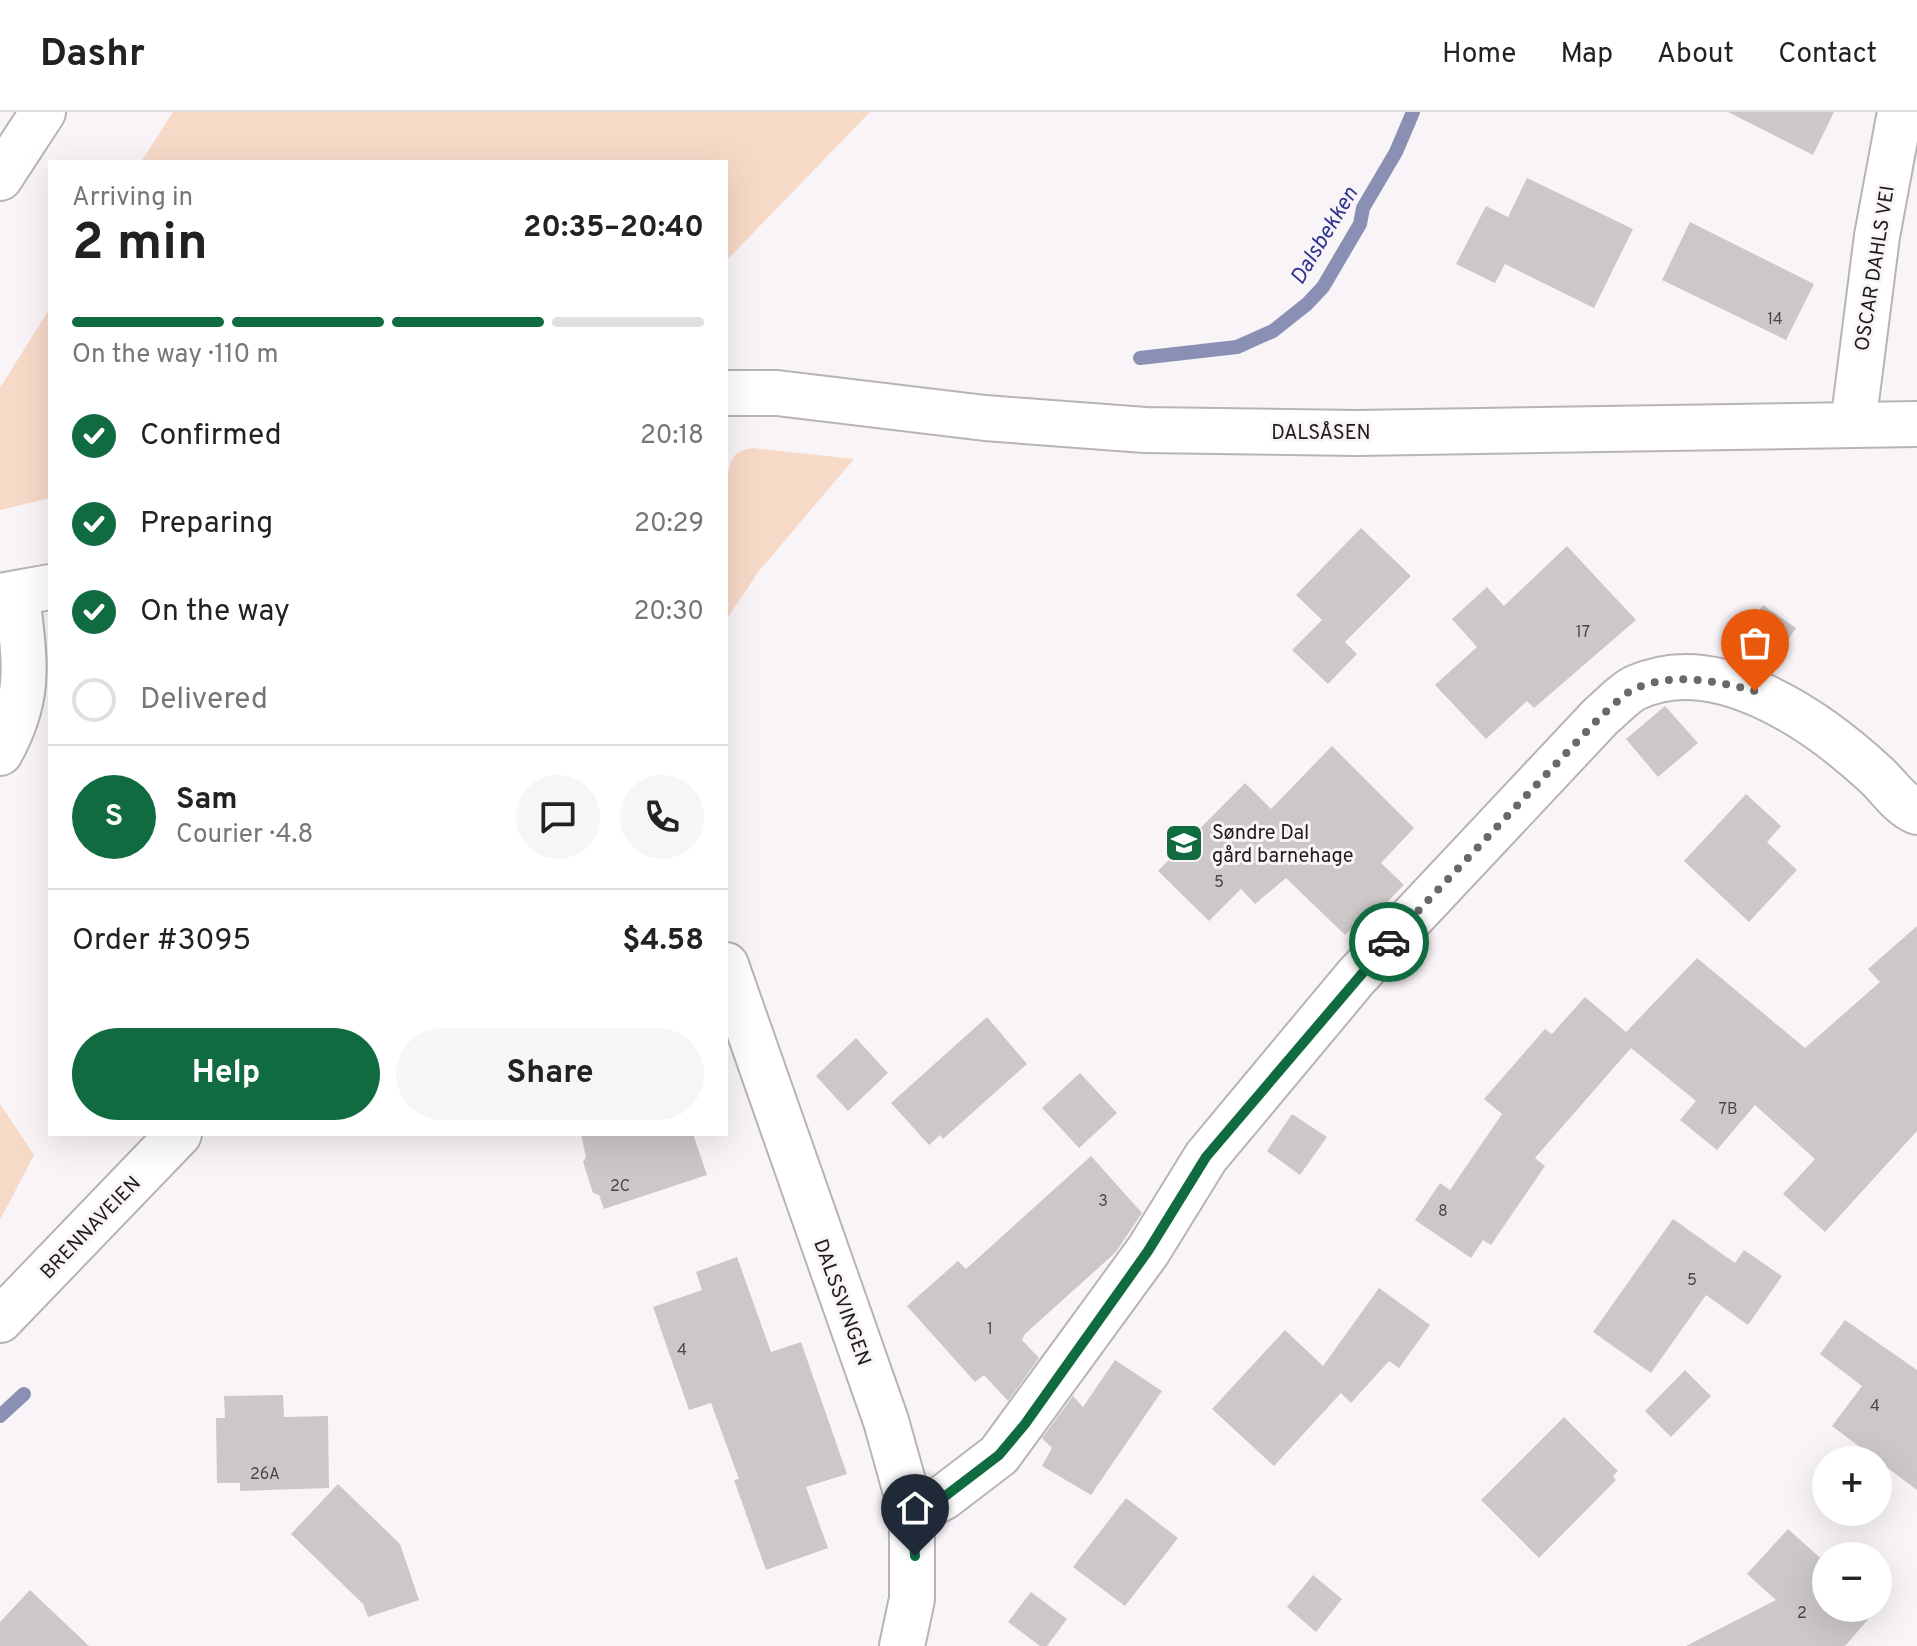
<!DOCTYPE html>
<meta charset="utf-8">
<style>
:root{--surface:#fff;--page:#f6f6f6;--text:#222;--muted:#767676;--line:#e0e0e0;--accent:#106c40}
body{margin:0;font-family:Overpass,sans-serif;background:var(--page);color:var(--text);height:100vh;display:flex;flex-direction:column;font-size:30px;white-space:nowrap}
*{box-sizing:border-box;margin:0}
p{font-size:26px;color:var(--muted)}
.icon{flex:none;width:44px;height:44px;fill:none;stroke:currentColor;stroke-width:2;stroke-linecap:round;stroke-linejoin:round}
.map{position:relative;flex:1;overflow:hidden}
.drawer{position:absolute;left:48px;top:48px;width:680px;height:976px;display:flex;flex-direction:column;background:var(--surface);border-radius:0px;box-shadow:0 8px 32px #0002}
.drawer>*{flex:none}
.buttons{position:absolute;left:1812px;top:1334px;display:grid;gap:16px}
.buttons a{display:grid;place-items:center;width:80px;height:80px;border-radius:50%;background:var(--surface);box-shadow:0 8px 32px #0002;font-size:40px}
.pin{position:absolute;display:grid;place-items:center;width:68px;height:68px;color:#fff;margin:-82px -34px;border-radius:50% 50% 50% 0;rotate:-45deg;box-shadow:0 0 8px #0007}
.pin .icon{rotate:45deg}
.courier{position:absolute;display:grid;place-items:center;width:80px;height:80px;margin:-40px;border:6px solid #106c40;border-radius:50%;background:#fff;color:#222;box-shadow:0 2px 10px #0007}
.overview em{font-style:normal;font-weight:700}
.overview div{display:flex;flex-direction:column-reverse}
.overview{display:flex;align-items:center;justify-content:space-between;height:136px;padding:0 24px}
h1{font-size:52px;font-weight:700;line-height:60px}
.bar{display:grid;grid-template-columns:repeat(4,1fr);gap:12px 8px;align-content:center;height:96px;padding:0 24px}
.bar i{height:10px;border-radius:6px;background:var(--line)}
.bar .on{background:var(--accent)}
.bar p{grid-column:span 4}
.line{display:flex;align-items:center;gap:20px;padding:0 24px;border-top:2px solid var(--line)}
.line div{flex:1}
.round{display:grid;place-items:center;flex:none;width:84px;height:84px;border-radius:42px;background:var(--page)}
ol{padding:0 24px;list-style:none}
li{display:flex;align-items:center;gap:24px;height:88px}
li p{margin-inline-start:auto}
li .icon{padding:8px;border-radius:50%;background:var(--accent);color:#fff;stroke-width:4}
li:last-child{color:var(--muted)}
li i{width:44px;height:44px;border:4px solid var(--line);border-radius:50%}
.button{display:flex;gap:16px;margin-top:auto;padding:16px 24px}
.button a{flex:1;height:92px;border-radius:48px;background:var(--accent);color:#fff;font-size:32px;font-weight:700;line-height:92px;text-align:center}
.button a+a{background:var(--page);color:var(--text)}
header{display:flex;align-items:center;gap:48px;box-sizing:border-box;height:112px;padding:0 40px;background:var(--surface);border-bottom:2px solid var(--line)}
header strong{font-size:38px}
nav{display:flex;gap:44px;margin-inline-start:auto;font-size:28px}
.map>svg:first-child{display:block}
</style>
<header>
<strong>Dashr</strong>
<nav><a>Home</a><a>Map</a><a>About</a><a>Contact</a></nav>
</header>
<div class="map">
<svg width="1917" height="1534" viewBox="0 0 1917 1534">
<rect width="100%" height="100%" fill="#f9f4f7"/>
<path fill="#f7d9c7" d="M173 0H870L726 149V50H141Z
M50 196V386L0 398V276Z
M753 336 854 347 759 459 726 508C726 470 718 379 732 348 736 339 744 338 753 336Z
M0 992 34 1043 0 1108Z"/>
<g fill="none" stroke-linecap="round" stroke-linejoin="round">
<path stroke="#8990b3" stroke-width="14" d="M1140 246 1237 235 1273 219 1307 192 1323 175 1360 112 1363 96 1396 40 1413 0
M0 1304 24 1282"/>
</g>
<path fill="#cdc8c8" d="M1728 0H1834L1813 43Z
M1527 66 1633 117 1594 196 1505 152 1495 171 1456 152 1486 94 1508 105Z
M1690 110 1814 172 1786 228 1662 168Z
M1361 416 1411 464 1345 530 1357 542 1328 572 1292 538 1322 508 1296 483Z
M1567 434 1636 508 1534 596 1527 589 1486 627 1435 573 1477 535 1452 507 1487 475 1504 494Z
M1763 493 1796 516 1770 554 1736 531Z
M1665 594 1698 631 1658 665 1626 627Z
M1332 634 1414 716 1381 751 1404 773 1368 809 1364 805 1345 823 1286 766 1255 792 1241 777 1209 809 1158 759 1245 671 1271 697Z
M1746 682 1781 714 1767 730 1797 758 1749 810 1684 749Z
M1917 814V1019L1825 1120 1783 1082 1815 1047 1755 993 1717 1038 1680 1008 1696 989 1631 936 1535 1046 1545 1054 1491 1133 1483 1128 1471 1146 1415 1108 1440 1071 1450 1078 1502 1002 1484 987 1545 917 1552 922 1585 885 1626 920 1697 846 1805 936 1880 870 1868 857Z
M987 905 1027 952 943 1027 940 1023 929 1033 891 991Z
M856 926 888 961 848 999 816 964Z
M1080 961 1117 1001 1079 1036 1042 996Z
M1292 1002 1327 1025 1300 1063 1267 1039Z
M581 1022H693L707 1063 604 1097 599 1083 593 1081 583 1050 586 1045Z
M1091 1044 1142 1101 1116 1140 1025 1222 1022 1228 1039 1246 1008 1289 984 1263 975 1270 907 1194 958 1149 966 1157Z
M1673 1107 1735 1151 1744 1138 1782 1164 1748 1213 1706 1183 1651 1261 1593 1220Z
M737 1145 771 1240 801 1230 847 1362 806 1375 828 1436 766 1458 734 1368 739 1367 711 1291 689 1298 653 1195 702 1178 696 1160Z
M1379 1176 1430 1213 1399 1256 1389 1249 1351 1291 1341 1281 1274 1354 1212 1297 1285 1218 1323 1254Z
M1845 1208 1917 1258V1378L1832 1314 1862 1274 1820 1242Z
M1115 1248 1162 1279 1091 1383 1042 1354 1052 1336 1042 1326 1073 1284 1083 1295Z
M1685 1258 1711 1284 1671 1325 1645 1299Z
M283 1283 284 1305 328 1304 329 1376 240 1379V1371H217L216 1306H225L224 1284Z
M1564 1305 1618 1359 1613 1364 1616 1368 1539 1446 1481 1388Z
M338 1372 400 1432 419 1488 368 1505 363 1492 291 1422Z
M1126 1386 1178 1426 1125 1494 1073 1455Z
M1788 1417 1826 1451V1496H1878L1845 1534H1686L1776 1488 1747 1462Z
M1313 1463 1342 1487 1316 1520 1287 1495Z
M30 1478 89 1534H0V1510Z
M1031 1480 1067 1507 1047 1534H1040L1008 1510Z"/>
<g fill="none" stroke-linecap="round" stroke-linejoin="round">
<defs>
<path id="minor" d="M1853 313 1877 124 1900 0
M726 853 886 1309 912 1402V1487L902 1534
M912 1402 944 1385 999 1343 1148 1139 1206 1045 1356 865 1601 604C1612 595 1623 582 1635 576 1717 537 1819 610 1876 663 1890 676 1900 693 1917 700"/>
<path id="tertiary" d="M726 281H777L985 306 1145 318 1357 321 1917 312
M0 484 50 475
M0 1208 179 1022"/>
<path id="trunk" d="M0 66 43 0
M0 641C33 582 24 547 17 482"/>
</defs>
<use href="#minor" stroke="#b8b4b6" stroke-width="48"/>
<use href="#tertiary" stroke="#b8b4b6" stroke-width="48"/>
<use href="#trunk" stroke="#b8b4b6" stroke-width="48"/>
<use href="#minor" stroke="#fff" stroke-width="44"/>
<use href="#tertiary" stroke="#fff" stroke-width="44"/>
<use href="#trunk" stroke="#fff" stroke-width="44"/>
</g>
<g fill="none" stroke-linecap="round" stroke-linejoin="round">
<path stroke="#6b6869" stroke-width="8" stroke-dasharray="0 14.4" d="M1389 830 1601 604C1612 595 1624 581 1636 576 1675 560 1716 569 1755 579"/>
<path stroke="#106c40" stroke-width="10" d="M915 1444 912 1402 944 1385 999 1343 1025 1312 1148 1139 1206 1045 1389 830"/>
</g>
<defs>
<symbol id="school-square" viewBox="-11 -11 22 22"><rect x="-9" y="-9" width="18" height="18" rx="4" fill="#106c40" stroke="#f9f4f7"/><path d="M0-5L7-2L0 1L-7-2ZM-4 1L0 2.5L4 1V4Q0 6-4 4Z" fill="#fff"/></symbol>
</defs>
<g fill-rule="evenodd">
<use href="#school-square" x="1162" y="709" width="44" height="44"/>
</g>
<g text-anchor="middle" stroke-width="6" stroke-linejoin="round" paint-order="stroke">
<g font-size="16" fill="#4a4748">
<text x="1775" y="212">14</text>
<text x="1583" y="525">17</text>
<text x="1219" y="775">5</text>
<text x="1728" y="1002">7B</text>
<text x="620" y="1079">2C</text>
<text x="1103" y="1094">3</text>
<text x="1443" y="1104">8</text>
<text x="1692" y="1173">5</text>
<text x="990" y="1222">1</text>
<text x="682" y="1243">4</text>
<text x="1875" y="1299">4</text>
<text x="265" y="1367">26A</text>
<text x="1802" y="1506">2</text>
</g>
<g font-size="20" fill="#1e1c1d" stroke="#f9f4f7">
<text transform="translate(1874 156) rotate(-81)" y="7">OSCAR DAHLS VEI</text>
<text x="1321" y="327">DALSÅSEN</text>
<text transform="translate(90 1115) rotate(-46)" y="7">BRENNAVEIEN</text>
<text transform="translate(843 1190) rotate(70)" y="7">DALSSVINGEN</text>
</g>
<g font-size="20" fill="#1e1c1d" stroke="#f9f4f7" text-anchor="start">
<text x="1212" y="727">Søndre Dal<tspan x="1212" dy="23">gård barnehage</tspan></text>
</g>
<g font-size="22" font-style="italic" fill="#313590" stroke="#f9f4f7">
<text transform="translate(1323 123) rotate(-59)" y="8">Dalsbekken</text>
</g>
</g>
</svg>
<div class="buttons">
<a>+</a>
<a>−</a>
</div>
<div class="pin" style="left:1755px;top:579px;background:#ea580c"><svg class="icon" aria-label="bag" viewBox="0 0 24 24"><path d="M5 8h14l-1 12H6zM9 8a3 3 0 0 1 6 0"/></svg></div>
<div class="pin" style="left:915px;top:1444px;background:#1f2937"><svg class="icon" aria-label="home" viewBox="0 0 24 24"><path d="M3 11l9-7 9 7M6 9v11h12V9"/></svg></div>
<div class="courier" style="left:1389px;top:830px"><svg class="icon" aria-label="car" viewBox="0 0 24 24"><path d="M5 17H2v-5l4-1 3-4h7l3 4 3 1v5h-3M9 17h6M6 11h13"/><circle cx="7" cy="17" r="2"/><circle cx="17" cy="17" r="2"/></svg></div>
<section class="drawer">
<div class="overview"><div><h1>2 min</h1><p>Arriving in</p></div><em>20:35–20:40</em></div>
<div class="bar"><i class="on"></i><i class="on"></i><i class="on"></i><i></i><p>On the way · 110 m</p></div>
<ol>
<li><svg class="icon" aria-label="check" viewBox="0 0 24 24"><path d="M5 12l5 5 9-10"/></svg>Confirmed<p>20:18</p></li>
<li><svg class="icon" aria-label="check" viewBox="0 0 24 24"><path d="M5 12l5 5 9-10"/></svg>Preparing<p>20:29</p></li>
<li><svg class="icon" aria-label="check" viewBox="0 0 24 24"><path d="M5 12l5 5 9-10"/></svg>On the way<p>20:30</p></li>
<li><i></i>Delivered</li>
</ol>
<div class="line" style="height:144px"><b class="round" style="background:var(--accent);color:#fff">S</b><div><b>Sam</b><p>Courier · 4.8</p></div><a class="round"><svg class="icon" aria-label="chat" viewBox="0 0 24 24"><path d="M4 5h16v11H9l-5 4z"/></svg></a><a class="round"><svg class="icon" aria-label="phone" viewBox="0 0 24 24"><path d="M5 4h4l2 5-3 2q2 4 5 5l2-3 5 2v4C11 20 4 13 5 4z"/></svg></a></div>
<div class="line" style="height:104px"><div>Order #3095</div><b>$4.58</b></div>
<div class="button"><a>Help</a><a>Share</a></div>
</section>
</div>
